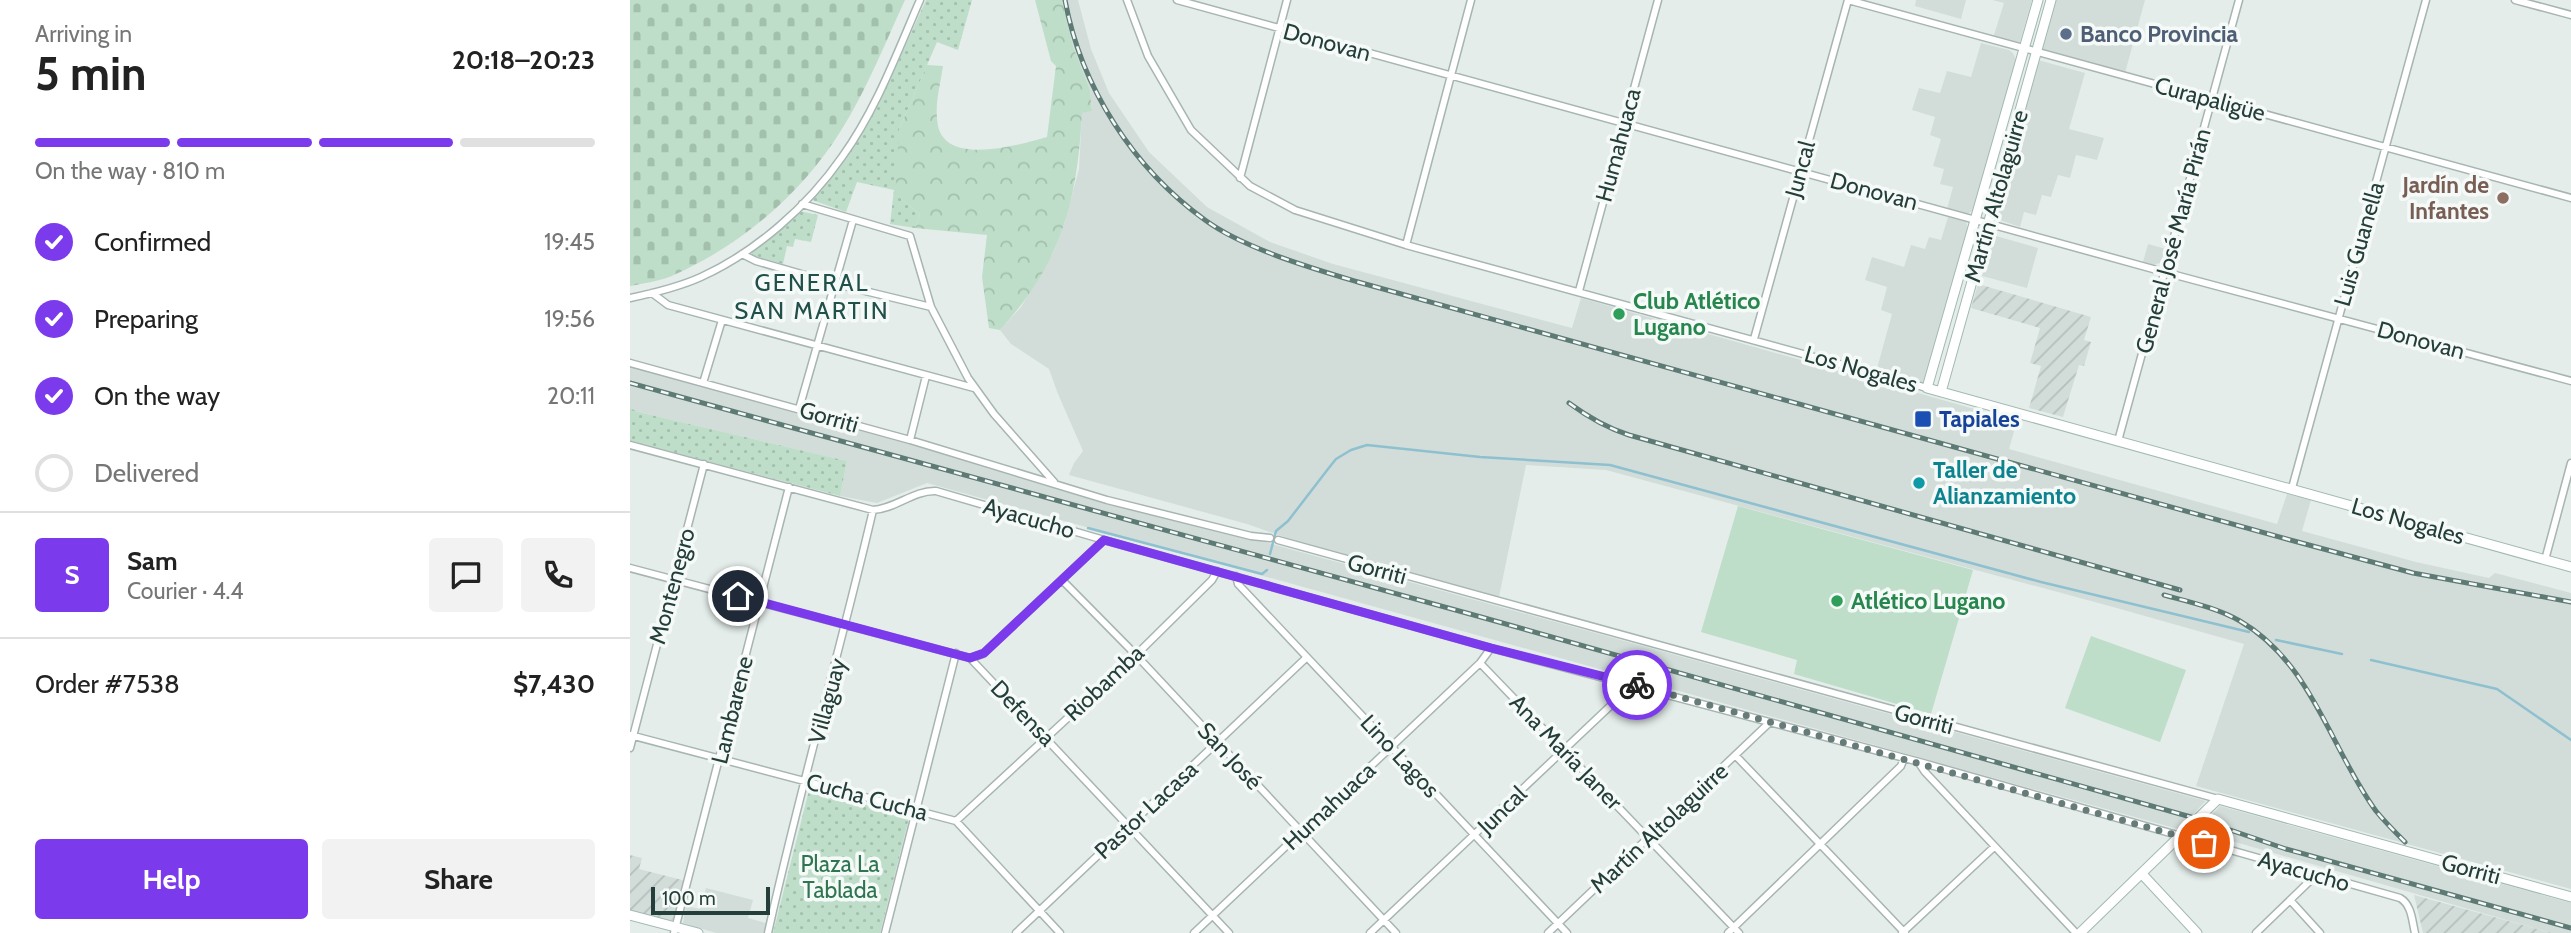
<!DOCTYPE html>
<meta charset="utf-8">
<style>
:root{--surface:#fff;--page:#f2f2f2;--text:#222;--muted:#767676;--line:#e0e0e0;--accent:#7c3aed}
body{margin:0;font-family:Cabin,sans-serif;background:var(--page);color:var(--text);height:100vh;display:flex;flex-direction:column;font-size:26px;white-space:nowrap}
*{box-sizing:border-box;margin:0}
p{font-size:23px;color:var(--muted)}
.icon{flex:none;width:38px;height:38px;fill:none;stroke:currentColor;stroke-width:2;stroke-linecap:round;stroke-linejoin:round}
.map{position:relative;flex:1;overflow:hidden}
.panel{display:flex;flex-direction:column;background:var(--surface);width:630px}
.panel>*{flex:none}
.scale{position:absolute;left:21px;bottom:18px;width:119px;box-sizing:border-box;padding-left:7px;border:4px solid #243e3a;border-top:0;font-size:19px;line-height:24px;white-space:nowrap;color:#243e3a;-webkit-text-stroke:5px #f5faf8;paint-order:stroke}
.pin{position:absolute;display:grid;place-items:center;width:60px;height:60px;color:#fff;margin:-30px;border:4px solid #fff;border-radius:50%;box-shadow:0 2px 7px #0007}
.courier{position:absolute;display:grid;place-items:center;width:70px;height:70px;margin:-35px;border:5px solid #7c3aed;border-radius:50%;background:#fff;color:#222;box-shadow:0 2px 9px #0007}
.overview em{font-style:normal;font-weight:700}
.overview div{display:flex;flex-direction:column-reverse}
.overview{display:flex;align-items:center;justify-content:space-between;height:119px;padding:0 35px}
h1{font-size:46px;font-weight:700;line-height:52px}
.bar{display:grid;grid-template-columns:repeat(4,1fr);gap:10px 7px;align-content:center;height:84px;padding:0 35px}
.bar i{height:9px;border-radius:5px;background:var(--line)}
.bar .current{background:var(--accent)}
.bar p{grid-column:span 4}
.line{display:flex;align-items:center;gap:18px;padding:0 35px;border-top:2px solid var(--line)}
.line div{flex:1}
.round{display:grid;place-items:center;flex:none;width:74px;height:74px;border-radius:7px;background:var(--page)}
ol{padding:0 35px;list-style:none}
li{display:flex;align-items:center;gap:21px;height:77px}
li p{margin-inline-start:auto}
li .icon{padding:7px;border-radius:50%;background:var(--accent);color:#fff;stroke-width:4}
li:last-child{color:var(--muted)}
li i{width:38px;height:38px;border:4px solid var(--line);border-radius:50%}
.button{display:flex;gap:14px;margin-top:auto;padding:14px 35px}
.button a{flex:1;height:80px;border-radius:7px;background:var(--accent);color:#fff;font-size:28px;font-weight:700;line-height:80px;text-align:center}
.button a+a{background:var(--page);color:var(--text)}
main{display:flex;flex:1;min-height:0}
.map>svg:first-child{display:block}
</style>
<main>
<section class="panel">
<div class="overview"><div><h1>5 min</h1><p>Arriving in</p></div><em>20:18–20:23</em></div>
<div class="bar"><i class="current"></i><i class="current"></i><i class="current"></i><i></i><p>On the way · 810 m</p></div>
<ol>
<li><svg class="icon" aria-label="check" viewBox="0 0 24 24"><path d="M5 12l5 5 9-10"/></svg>Confirmed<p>19:45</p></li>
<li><svg class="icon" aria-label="check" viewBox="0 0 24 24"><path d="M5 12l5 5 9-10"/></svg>Preparing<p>19:56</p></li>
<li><svg class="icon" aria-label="check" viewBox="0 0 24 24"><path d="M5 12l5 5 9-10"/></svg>On the way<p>20:11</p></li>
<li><i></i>Delivered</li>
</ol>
<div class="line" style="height:126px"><b class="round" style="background:var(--accent);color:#fff">S</b><div><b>Sam</b><p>Courier · 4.4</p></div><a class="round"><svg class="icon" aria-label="chat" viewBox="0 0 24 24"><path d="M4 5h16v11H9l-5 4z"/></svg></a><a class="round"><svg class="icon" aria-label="phone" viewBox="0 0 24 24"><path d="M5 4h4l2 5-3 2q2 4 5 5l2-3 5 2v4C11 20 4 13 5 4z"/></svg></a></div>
<div class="line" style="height:91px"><div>Order #7538</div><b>$7,430</b></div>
<div class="button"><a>Help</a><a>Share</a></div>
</section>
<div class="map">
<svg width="1941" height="933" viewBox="0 0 1941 933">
<defs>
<pattern id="industrial-furrows" width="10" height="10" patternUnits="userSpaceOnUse" patternTransform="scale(1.75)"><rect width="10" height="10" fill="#d2ddd9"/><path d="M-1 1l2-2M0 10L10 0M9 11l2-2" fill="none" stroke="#b4bfbb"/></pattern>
<pattern id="green-dots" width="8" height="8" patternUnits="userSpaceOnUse" patternTransform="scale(1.75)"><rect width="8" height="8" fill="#bedec9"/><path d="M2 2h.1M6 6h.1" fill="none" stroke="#a3c0ad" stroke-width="1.8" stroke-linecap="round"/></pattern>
<pattern id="forest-crowns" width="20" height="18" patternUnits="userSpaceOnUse" patternTransform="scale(1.75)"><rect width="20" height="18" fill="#bedec9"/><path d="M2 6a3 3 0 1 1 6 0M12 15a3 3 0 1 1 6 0" fill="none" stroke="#a3c0ad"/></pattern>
<pattern id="cemetery-stones" width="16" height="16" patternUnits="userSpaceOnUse" patternTransform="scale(1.75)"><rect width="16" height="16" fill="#bedec9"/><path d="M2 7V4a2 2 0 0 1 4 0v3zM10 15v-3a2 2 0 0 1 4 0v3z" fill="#a3c0ad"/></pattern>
</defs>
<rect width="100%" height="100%" fill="#e4edea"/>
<path fill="#d2ddd9" d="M432 0H448L461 49 479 93 519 152 577 207 640 242 703 264 942 328 951 298 1387 421 1379 449 1647 524 1657 494 1681 500 1672 531 1786 562 1859 578 1865 573 1941 593V889L1566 786 1614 644 1483 607 976 470 896 465 869 597 669 542 617 524 439 475 444 463 453 451 428 394 419 369 381 344 370 330 391 307 423 253 434 225 449 169 452 113 462 110 460 90 443 46Z
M1286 0H1336L1331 19 1285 6Z
M1362 0H1402L1390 42 1363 38 1374 3Z
M1425 0H1515L1495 73 1413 51V46Z
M1351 43 1379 50 1383 53 1386 60 1344 210 1337 214 1317 209 1323 187 1310 184 1314 169 1303 166 1311 139 1300 135 1305 117 1282 110 1289 88 1310 93 1317 71 1341 77Z
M1408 60 1455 73 1439 129 1474 138 1467 160 1446 155 1440 178 1428 175 1421 197 1412 195 1406 215 1394 212 1390 227 1364 218Z
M1318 217 1336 222 1338 229 1296 382 1293 384 1246 372 1262 314 1251 310 1257 287 1235 280 1242 257 1274 267 1281 245 1295 249 1299 237 1311 240Z
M1366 236 1408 248 1397 288 1352 276 1363 239 1365 240Z
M1518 244 1536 249 1530 263 1523 265 1513 262Z
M0 368 264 440 1576 801 1548 829 297 483 247 503 210 496 217 461 8 412 0 408Z
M1590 806 1941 903V933H1922L1567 831Z
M76 888 123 900 118 918 136 923 134 933H86L53 923 56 906 70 909Z"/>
<path fill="url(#industrial-furrows)" d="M1348 284 1461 317 1454 340 1461 342 1454 366 1449 365 1433 417 1399 408 1411 366 1400 363 1410 328 1341 308Z
M0 855 12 858 9 869 56 881 44 919 39 921 0 912Z
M1784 895 1922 933H1793Z"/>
<path fill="url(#green-dots)" d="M296 0H342L328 50 307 42 269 130 271 199 290 214 285 228 260 224 264 190 227 182 216 212 182 200 220 151 259 82Z
M169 211 188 215 181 242 165 239 163 247 157 246 153 264 122 255 121 251Z
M0 408 8 412 217 461 210 496 0 441Z
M181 790 277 816 278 822 250 933H143L178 794Z"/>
<path fill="url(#forest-crowns)" d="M405 0H432L443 46 460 90 462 111 452 113C447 202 432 262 370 330L359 328 352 277 357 235 285 228 290 214 271 199 266 181 269 130 297 65 313 66C310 86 304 106 308 126 317 167 392 144 417 137L426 66 421 61Z"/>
<path fill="url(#cemetery-stones)" d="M0 0H275C255 43 237 89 212 129 174 191 113 244 46 274 32 281 15 283 0 286Z"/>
<path fill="#bedec9" d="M1108 506 1343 570 1301 714 1164 674 1167 660 1071 632Z
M1461 636 1556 670 1530 742 1435 708Z"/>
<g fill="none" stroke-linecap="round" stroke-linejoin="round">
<path stroke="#8ec0d0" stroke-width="2.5" d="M458 528 632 574 637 570
M640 554 646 531 658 521 698 469 706 459 721 450 737 445 850 457 980 465 1411 582 1619 632
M1646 640 1712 654
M1741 660 1867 689 1941 740"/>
<defs>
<path id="street" d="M497 0 518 56 561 130 620 186 665 210 776 245 1297 388
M547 0 1534 272 1941 381
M1218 0 1941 198
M1885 0 1941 15
M610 178 657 0
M172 204 280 236 301 307 338 378 364 414 424 482
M776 245 841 0
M112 254 126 261 206 284 301 307
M949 291 1028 0
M22 293 38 305 344 388
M0 298C24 293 49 287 71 277 126 252 178 206 212 157 246 110 267 53 290 0
M1124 339 1218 0
M0 363 280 440 477 500 621 536 640 538
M73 383 92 320
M169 409 223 220
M280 440 296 376
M1488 441 1609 0
M0 445 243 510C265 509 284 490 306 491L474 540 861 648 1293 763 1770 898C1782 905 1782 921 1785 933
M1662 488 1796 0
M648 540 1588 799
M1915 560 1941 463
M0 568 340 658 599 933
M606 576 608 584 937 933
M433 581 506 655 766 933
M340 658 353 654 474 540
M850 663 1109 933
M0 735 326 821 430 933
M0 748 74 464
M1106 756 1275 933
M1289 763 1295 772 1446 933
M326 821 506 655 582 580 587 571
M1660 900 1690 933
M44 933 159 487
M138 933C169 791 210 652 243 510
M255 933 326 653
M386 933 676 658
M564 933 850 663 861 648
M740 933 994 693 997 682
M918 933 1139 723
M1098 933 1271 766 1274 758
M1272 933 1364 847
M1626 933 1686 875"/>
<path id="secondary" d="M1408 0 1297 388 1941 567
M1311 392 1421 0
M1512 874 1567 933
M0 915 68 933
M1450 933 1588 799 1941 897"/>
</defs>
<use href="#street" stroke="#a7b5b2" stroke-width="9"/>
<use href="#secondary" stroke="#a2b9b3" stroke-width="11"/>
<use href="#street" stroke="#fff" stroke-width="6"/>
<use href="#secondary" stroke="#fff" stroke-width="9"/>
<defs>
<path id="rail" d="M435 0C451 87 503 168 575 220 613 248 681 268 728 282L1664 541 1783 573 1941 602
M0 383 851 617 1568 819 1656 849 1941 928
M939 403C958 417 977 428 999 435L1550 590
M1534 595C1560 602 1587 608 1610 621 1682 663 1700 748 1746 811 1755 822 1765 832 1775 842"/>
</defs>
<use href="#rail" stroke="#5e7a75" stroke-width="5"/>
<use href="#rail" stroke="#f5faf8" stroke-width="2.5" stroke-dasharray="8" stroke-linecap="butt"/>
</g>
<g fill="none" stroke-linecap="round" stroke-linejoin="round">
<path stroke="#677b78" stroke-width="7" stroke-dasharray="0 12.6" d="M1007 685 1574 843"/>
<path stroke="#7c3aed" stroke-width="9" d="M108 596 340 658 354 653 474 540 861 648 1007 685"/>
</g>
<circle fill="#5c6f8a" stroke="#f5faf8" stroke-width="2.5" cx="1436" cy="34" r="7"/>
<circle fill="#8d6e63" stroke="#f5faf8" stroke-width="2.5" cx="1873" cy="198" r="7"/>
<g fill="#2e9e5b" stroke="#f5faf8" stroke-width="2.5">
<circle cx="989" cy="314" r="7"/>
<circle cx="1207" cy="601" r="7"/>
</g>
<rect fill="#1a4fb4" stroke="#f5faf8" stroke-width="2.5" x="1284" y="410" width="18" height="18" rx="3.5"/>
<circle fill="#0f9aa8" stroke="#f5faf8" stroke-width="2.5" cx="1289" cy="483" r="7"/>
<g text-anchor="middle" stroke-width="7" stroke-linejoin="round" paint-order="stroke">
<g font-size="23" font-weight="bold" fill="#4e5e75" stroke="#f5faf8" text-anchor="start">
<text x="1450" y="42">Banco Provincia</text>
</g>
<g font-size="23" fill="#243e3a" stroke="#f5faf8">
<text transform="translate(697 42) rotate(15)" y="8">Donovan</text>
<text transform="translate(1580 99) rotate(15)" y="8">Curapaligüe</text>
<text transform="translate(988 145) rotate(-75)" y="8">Humahuaca</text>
<text transform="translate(1170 169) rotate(-75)" y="8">Juncal</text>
<text transform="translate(1244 191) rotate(15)" y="8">Donovan</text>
<text transform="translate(1366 196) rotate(-74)" y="8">Martín Altolaguirre</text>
<text transform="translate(1543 241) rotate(-75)" y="8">General José María Pirán</text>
<text transform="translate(1729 244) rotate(-74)" y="8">Luis Guanella</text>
<text transform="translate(1791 340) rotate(15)" y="8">Donovan</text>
<text transform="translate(1231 369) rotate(16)" y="8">Los Nogales</text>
<text transform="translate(199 417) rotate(16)" y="8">Gorriti</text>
<text transform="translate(399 518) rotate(16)" y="8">Ayacucho</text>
<text transform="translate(1778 521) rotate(16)" y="8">Los Nogales</text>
<text transform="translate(747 569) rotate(15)" y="8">Gorriti</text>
<text transform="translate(42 586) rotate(-75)" y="8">Montenegro</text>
<text transform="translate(474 683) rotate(-43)" y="8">Riobamba</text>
<text transform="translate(197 701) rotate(-75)" y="8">Villaguay</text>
<text transform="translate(102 710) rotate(-76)" y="8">Lambarene</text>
<text transform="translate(393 713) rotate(46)" y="8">Defensa</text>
<text transform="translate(1294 719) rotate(15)" y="8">Gorriti</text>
<text transform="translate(936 752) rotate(46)" y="8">Ana María Janer</text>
<text transform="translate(600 756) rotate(47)" y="8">San José</text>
<text transform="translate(770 756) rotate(47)" y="8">Lino Lagos</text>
<text transform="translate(237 797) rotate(15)" y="8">Cucha Cucha</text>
<text transform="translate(699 806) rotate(-43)" y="8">Humahuaca</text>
<text transform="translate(516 810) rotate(-43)" y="8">Pastor Lacasa</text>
<text transform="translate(872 810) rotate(-44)" y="8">Juncal</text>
<text transform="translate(1029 828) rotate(-43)" y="8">Martín Altolaguirre</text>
<text transform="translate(1841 869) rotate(15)" y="8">Gorriti</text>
<text transform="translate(1674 871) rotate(16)" y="8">Ayacucho</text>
</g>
<g font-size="23" font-weight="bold" fill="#785e54" stroke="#f5faf8" text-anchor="end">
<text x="1859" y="193">Jardín de<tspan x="1859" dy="26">Infantes</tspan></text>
</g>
<g font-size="23" font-weight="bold" fill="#27864d" stroke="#f5faf8" text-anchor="start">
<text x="1003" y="309">Club Atlético<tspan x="1003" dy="26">Lugano</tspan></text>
<text x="1221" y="609">Atlético Lugano</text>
</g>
<g font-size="23" font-weight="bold" fill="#164399" stroke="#f5faf8" text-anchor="start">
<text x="1309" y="427">Tapiales</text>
</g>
<g font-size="23" font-weight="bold" fill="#0d838f" stroke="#f5faf8" text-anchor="start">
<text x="1303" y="478">Taller de<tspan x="1303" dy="26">Alianzamiento</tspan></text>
</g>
<g font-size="23" fill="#2f7550" stroke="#f5faf8">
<text x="210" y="872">Plaza La<tspan x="210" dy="26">Tablada</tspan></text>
</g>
<g font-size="24" letter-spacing="2" fill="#205049" stroke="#f5faf8">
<text x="182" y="291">GENERAL<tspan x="182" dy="28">SAN MARTIN</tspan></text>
</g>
</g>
</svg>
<div class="scale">100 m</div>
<div class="pin" style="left:1574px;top:843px;background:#ea580c"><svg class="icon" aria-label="bag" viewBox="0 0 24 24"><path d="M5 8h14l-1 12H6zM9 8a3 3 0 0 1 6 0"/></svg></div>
<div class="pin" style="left:108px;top:596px;background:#1f2937"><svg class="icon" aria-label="home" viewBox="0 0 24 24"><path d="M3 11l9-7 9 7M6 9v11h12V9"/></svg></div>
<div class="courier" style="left:1007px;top:685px"><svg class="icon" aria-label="bike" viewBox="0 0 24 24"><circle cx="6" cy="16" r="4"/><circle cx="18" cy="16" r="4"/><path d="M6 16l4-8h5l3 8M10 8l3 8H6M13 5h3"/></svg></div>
</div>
</main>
